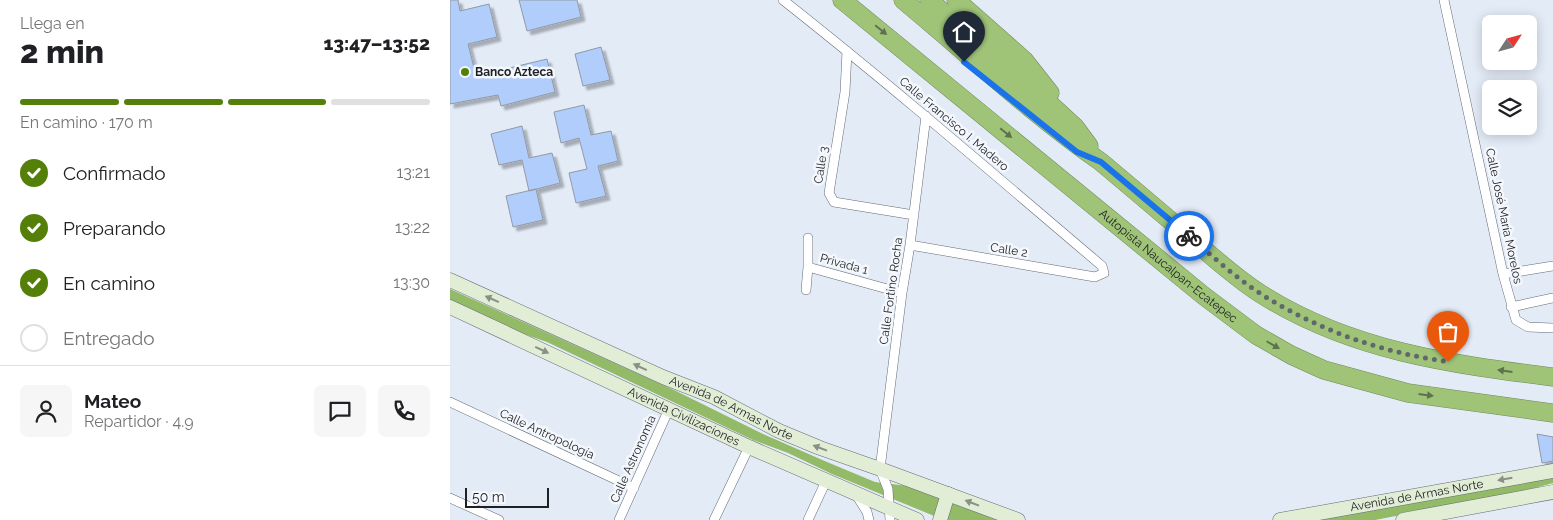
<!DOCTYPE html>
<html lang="es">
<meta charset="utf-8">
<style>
:root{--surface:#fff;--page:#f6f6f6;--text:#202124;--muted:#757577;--line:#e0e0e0;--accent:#548009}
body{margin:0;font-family:Raleway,sans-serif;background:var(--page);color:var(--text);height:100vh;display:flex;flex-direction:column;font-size:19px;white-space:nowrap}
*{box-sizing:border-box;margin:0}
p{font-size:16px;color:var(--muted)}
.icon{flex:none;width:28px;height:28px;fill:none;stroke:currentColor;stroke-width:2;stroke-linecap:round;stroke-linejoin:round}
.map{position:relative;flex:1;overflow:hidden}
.drawer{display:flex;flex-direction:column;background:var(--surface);width:450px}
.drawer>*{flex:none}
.needle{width:32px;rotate:54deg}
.tools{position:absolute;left:1032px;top:15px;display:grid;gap:10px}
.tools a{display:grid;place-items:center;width:55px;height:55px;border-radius:8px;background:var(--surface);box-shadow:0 2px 12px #0003;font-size:25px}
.scale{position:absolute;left:15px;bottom:12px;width:84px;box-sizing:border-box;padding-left:5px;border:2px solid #1d2024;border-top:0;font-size:14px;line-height:18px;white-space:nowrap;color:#1d2024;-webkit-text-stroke:4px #f4f8fd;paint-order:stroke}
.pin{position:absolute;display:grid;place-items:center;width:42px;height:42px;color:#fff;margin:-51px -21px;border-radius:50% 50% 50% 0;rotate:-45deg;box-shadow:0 0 5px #0007}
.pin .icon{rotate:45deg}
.courier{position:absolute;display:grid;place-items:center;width:50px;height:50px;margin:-25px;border:4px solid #1a73e8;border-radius:50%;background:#fff;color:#222;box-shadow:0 1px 6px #0007}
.head em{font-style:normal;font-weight:800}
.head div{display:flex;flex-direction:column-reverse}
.head{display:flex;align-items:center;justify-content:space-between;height:85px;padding:0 20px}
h1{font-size:32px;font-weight:800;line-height:38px}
.bar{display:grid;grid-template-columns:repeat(4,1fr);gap:8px 5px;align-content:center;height:60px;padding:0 20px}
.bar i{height:6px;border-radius:4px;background:var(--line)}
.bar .active{background:var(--accent)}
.bar p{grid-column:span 4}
.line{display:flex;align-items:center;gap:12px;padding:0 20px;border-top:1px solid var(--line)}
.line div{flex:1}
.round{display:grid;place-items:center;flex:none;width:52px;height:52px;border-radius:8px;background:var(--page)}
ol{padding:0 20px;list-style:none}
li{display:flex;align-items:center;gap:15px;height:55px}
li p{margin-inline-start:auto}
li .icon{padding:5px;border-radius:50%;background:var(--accent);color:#fff;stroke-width:4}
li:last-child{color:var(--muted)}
li i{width:28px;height:28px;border:2px solid var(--line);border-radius:50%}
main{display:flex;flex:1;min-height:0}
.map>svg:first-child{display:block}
</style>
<main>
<section class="drawer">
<div class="head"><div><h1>2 min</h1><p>Llega en</p></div><em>13:47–13:52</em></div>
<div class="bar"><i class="active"></i><i class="active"></i><i class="active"></i><i></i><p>En camino · 170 m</p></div>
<ol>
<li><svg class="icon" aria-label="check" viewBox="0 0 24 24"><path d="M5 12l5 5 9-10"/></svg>Confirmado<p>13:21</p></li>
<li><svg class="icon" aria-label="check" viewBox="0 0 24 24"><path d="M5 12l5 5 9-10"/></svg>Preparando<p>13:22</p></li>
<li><svg class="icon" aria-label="check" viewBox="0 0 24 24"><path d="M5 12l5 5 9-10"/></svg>En camino<p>13:30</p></li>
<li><i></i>Entregado</li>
</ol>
<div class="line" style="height:90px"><a class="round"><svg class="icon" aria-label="person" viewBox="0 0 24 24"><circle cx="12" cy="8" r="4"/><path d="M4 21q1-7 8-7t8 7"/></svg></a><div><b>Mateo</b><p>Repartidor · 4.9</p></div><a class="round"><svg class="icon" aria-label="chat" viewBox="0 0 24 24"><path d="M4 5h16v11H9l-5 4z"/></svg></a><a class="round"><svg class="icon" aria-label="phone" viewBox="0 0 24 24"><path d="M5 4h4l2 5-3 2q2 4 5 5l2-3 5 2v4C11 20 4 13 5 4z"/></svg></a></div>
</section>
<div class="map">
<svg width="1103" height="520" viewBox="0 0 1103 520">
<defs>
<filter id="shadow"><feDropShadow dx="4" dy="4" stdDeviation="1" flood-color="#0004"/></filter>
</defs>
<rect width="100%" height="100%" fill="#e3ebf7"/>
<path fill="#92ba67" d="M0 289 222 389 313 434 377 462 425 482 466 487 547 520H494L382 474 338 453 303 440 97 342 65 331 0 302Z
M1103 477V483L1074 491 925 520H855Z"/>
<path fill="#b0cdfb" stroke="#9199a4" filter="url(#shadow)" d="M0 0H8L10 11 39 4 47 37 18 44 26 76 97 59 105 92 51 106 48 95 0 104Z
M69 0H127L131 17 77 31Z
M151 47 160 80 133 86 125 54Z
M134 105 141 135 161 131 168 161 148 166 156 196 126 203 119 173 137 169 129 138 111 143 104 112Z
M72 126 79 158 102 153 110 183 79 191 72 160 49 165 41 134Z
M86 189 93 220 63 227 56 196Z
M1087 434 1103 437V461L1092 463Z"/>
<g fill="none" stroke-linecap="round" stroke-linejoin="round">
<defs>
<path id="minor" d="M333 0C442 86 546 176 652 266L654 273 645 277 460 245
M994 0 1053 274 1066 320 1078 327 1103 328
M397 51 395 92 379 193 384 202 464 215
M358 267 452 293
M1053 274 1103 266
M356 290 358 267V238
M1061 307 1103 298
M0 402 184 488
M407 496 417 512 419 520
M0 498 49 520
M169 520 219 409
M264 520 299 447
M358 520 376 481
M440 520 438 489 430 469 452 293 460 245 476 116"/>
<g id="secondary">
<path id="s1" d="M0 280 213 377 264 397 329 431 370 448 430 469 568 520"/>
<path id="s2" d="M0 307 299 447 467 520"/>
<path d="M490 520 498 494"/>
<path id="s3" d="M830 520 1103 471"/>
<path d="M953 520 1103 492"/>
</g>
<g id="motorway">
<path id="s4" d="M392 0 754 296 806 335 841 355 874 370 958 393 1103 413"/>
<path d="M453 0C518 54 582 114 651 162 682 188 713 214 743 240 765 259 787 279 811 294 901 351 1000 364 1103 377"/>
<path d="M479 0 600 104 625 127 639 146"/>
<path d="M506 0 574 60 600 93"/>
</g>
</defs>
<use href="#minor" stroke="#646b75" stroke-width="10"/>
<use href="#secondary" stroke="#646b75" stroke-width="15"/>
<use href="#motorway" stroke="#728b5b" stroke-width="19"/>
<use href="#minor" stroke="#fff" stroke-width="9"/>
<use href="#secondary" stroke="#e2edd6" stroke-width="14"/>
<use href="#motorway" stroke="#9fc478" stroke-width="18"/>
</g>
<defs><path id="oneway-solid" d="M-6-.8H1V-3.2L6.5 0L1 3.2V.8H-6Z" transform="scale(1.25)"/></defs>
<g fill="#5e724e">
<use href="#oneway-solid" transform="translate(431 30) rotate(39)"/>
<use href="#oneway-solid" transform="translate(556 133) rotate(39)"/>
<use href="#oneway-solid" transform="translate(823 345) rotate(30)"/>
<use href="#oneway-solid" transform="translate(1055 371) rotate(-172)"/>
<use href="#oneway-solid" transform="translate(976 395) rotate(7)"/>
</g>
<g fill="#899186">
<use href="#oneway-solid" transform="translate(42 299) rotate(-156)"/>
<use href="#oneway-solid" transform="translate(92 350) rotate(25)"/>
<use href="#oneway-solid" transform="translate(190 367) rotate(-155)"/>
<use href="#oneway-solid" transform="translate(370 448) rotate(-159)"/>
<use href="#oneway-solid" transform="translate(1055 479) rotate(170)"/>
<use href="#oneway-solid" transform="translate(522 503) rotate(-159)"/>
</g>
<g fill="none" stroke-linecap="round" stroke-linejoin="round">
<path stroke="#62676e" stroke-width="5" stroke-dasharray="0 9" d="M739 236C762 256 785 277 811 294 854 321 903 342 952 353 967 357 983 359 998 362"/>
<path stroke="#1a73e8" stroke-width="6" d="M514 62 627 152 651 162 739 236"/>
</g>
<circle fill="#548009" stroke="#f4f8fd" stroke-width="2" cx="15" cy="72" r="5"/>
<g text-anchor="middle" stroke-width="5" stroke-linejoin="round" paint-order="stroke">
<g font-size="12" font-weight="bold" fill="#1d2024" stroke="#f4f8fd" text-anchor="start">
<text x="25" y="76">Banco Azteca</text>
</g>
<g font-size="12" fill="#1d2024" stroke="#f4f8fd">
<text transform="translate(504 124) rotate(40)" y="4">Calle Francisco I. Madero</text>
<text transform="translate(371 165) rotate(-81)" y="4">Calle 3</text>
<text transform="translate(1054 216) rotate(78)" y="4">Calle José María Morelos</text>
<text transform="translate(559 250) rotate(9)" y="4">Calle 2</text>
<text transform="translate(394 264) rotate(15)" y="4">Privada 1</text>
<text dy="4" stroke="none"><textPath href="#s4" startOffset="421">Autopista Naucalpan-Ecatepec</textPath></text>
<text transform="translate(441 291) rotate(-82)" y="4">Calle Fortino Rocha</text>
<text dy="4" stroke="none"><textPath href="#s1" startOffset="309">Avenida de Armas Norte</textPath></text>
<text dy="4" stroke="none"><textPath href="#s2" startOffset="258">Avenida Civilizaciones</textPath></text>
<text transform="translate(97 434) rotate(25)" y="4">Calle Antropología</text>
<text transform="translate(183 459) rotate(-66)" y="4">Calle Astronomía</text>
<text dy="4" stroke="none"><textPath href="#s3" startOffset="139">Avenida de Armas Norte</textPath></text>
</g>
</g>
</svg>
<div class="tools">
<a><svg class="needle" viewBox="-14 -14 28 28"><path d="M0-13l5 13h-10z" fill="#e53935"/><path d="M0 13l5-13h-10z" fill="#757577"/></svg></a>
<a><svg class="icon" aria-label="layers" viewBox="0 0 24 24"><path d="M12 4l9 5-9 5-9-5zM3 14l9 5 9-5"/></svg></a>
</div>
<div class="scale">50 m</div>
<div class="pin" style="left:998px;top:362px;background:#ea580c"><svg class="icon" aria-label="bag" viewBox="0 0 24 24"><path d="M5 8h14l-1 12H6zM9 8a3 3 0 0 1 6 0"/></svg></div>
<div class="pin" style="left:514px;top:62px;background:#1f2937"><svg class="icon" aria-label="home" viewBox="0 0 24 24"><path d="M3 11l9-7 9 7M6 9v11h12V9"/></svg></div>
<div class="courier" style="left:739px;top:236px"><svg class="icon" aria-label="bike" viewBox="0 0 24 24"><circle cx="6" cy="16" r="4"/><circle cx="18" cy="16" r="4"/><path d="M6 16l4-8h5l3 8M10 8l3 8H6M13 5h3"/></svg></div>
</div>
</main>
